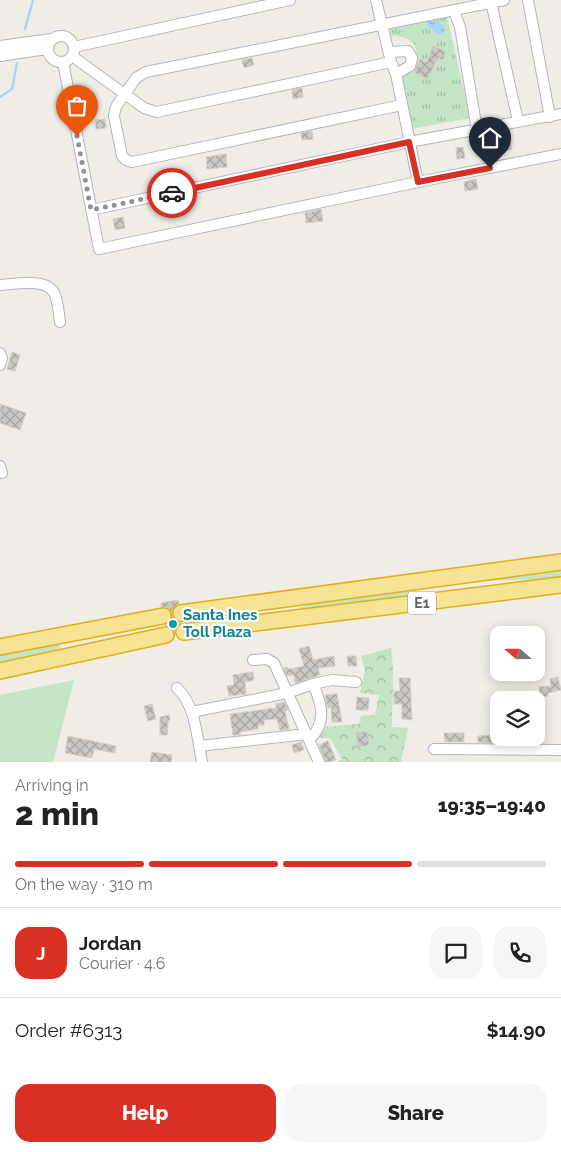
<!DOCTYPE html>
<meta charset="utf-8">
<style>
:root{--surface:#fff;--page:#f6f6f6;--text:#222;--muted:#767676;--line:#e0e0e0;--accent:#d93025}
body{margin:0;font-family:Raleway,sans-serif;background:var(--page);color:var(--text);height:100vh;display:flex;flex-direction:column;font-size:19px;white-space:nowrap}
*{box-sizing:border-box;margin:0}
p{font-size:16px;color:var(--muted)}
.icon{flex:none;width:28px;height:28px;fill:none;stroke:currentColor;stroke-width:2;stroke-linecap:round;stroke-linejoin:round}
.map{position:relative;height:762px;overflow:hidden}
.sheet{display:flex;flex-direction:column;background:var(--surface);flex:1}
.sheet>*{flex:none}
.needle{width:32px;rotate:290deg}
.fabs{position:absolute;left:490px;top:626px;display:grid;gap:10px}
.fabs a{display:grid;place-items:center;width:55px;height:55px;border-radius:10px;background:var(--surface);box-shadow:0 2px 12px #0003;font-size:25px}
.pin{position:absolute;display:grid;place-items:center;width:42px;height:42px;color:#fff;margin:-51px -21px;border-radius:50% 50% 50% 0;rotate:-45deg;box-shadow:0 0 5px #0007}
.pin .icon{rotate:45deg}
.courier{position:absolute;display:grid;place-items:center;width:50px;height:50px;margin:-25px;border:4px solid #d93025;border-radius:50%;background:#fff;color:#222;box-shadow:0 1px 6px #0007}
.head em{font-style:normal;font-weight:800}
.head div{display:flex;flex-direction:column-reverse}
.head{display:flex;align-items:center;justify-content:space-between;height:85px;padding:0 15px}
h1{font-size:32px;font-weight:800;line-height:38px}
.bar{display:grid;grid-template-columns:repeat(4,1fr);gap:8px 5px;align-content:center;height:60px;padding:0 15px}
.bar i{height:6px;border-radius:4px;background:var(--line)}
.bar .active{background:var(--accent)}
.bar p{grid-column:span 4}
.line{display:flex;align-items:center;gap:12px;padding:0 15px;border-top:1px solid var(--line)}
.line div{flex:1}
.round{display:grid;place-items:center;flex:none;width:52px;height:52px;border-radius:15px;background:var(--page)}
.button{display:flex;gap:10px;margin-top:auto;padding:10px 15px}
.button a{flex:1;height:58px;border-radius:15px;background:var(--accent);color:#fff;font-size:20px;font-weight:800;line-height:58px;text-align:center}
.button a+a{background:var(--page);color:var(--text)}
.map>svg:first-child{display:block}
</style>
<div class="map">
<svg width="561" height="762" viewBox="0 0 561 762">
<defs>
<pattern id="forest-crowns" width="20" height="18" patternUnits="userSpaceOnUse" patternTransform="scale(1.25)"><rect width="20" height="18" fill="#c4e4c6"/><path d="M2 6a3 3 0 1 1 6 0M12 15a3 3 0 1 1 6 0" fill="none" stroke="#a2bca4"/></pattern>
<pattern id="park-tufts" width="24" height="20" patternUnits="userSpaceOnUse" patternTransform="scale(1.25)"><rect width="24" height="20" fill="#c4e4c6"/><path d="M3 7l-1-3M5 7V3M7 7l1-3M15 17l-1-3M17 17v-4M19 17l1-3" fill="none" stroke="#a2bca4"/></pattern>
<pattern id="water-ripples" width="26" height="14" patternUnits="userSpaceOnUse" patternTransform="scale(1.25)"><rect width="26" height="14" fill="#acd3f9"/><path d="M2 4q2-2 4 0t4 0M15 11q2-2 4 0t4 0" fill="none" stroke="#8fafcd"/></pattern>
<pattern id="building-cross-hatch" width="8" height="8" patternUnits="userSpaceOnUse" patternTransform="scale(1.25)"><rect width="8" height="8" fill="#cac8c2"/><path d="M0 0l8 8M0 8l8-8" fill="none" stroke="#a7a6a1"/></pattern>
</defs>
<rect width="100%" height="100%" fill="#efede6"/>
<path fill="#c4e4c6" d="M561 567V579L473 581Z
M407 592H442L441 597 322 614 291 611C328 595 368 594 407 592Z
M37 644 59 645 60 648 35 658 0 667V651Z
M74 680 53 762H0V695Z"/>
<path fill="url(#forest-crowns)" d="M391 648C395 674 392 701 392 727L408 728 401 762H338L342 759 330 738H320L323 727 359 724 361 716 375 715 379 695 360 693 365 670 361 656Z"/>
<path fill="url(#park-tufts)" d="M447 16 470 118 411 129 399 73C404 68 411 64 414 58 422 42 404 35 391 36L387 19Z"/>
<path fill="url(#water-ripples)" d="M434 19 444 26 445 30 441 34H436L432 29 427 26V21Z"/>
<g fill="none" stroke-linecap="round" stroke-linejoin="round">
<path stroke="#acd3f9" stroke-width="2.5" d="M25 29 33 0
M0 97 12 89 17 63"/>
</g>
<path fill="url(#building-cross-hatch)" stroke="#d3d0c5" d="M433 46 446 51 443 60 438 58 427 79 414 72 420 59 427 62Z
M252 58 254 65 244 68 242 60Z
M302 88 303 97 293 99 292 90Z
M88 97 90 119 81 120 77 98Z
M105 119 106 128 96 129 95 120Z
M312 131 313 139 302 140 301 133Z
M509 137 512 149 501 152 498 139Z
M485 143 488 153 477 156 475 145Z
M463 147 465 158 457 159 456 148Z
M226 154 227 167 207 169 206 157Z
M476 179 478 189 465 191 464 182Z
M321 209 323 221 306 223 305 213Z
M123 217 125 228 115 230 113 219Z
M12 352 20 355 15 371 7 369Z
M0 404 26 413 20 430 0 423Z
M178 600 179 604 175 606 172 613 167 607H161V603Z
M172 616 177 621 182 622 176 628 175 632 173 628 164 625 169 623Z
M309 646 313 660 334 656 335 666 318 668 320 675 295 683 294 675 287 676 284 669 285 667 290 669 304 666 299 649Z
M347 656H356L357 666H348Z
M253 672 254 680 245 682 246 694 229 696 227 686 234 685 233 675Z
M558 677 561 690 548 693V696L540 697 539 687 551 686 550 679Z
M399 678H410L412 720 402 719V704H394V691H400Z
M337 694 342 722H332L331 707 328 708 325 695Z
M357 697 369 698 368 710H356Z
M284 702 288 710 285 711 289 729 280 730 277 719 264 720V725H258V729L240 732V735H233L230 714 276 708V704Z
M152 704 156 719 148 721 144 706Z
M169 715 170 720 168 721 167 735H160V717Z
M367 731 369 745 359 747 356 733Z
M444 733H464V742H445Z
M491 735 492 743 478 742V736Z
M68 736 116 746 115 753 94 749 92 758 65 753Z
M328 741 336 760 330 762H326L319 745Z
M301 742 304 750 294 753 292 745Z
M152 752 172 755 171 762H150Z"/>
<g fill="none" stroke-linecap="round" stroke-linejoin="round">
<defs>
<path id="minor" d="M376 0 391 62 396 74 418 182
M528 0 550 117
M491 2 518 121
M454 11 460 27 477 130
M48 49a13 13 0 1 1 26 0a13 13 0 1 1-26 0Z
M0 46 51 39
M74 47 290 0
M390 52 408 51 412 58 410 66 396 74
M0 56 47 49
M72 56 144 108 157 112 391 62
M63 62 99 249 418 182 561 154
M402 105 132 162 126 160 122 156 114 116 115 110 117 105 136 78 146 72 504 0
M91 210 409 142 561 114
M0 285C15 284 49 277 55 295 58 303 59 313 60 322
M0 353 2 358 0 365
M0 466 2 473
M253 660 267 659 274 663 319 762
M177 688C196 706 197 738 202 762
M192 712 287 693 313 684
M310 739C327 722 322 704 313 684L332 680 356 682
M199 746 307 734
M434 749 561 750"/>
<path id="highway" d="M181 613 561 562
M184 632 561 585
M0 647 163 616
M0 671 166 635"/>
</defs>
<use href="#minor" stroke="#b3b6ba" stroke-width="12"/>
<use href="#highway" stroke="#e5af10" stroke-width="18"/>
<use href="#minor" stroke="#fff" stroke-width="10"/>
<use href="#highway" stroke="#f6e396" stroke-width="15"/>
</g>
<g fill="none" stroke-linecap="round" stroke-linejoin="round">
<path stroke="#919292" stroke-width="5" stroke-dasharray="0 9" d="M77 136 91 210 172 193"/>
<path stroke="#d93025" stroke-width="6" d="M172 193 409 142 418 182 490 168"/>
</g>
<circle fill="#0f9aa8" stroke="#fff" stroke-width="2" cx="173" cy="624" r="5"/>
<g text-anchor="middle" stroke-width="4.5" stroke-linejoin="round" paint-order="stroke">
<rect fill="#fff" stroke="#8e9093" stroke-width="1" x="408" y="591.5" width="28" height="23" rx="4"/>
<g font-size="14" font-weight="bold" fill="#5e6165">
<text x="422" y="608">E1</text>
</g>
<g font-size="15" font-weight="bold" fill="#0d838f" stroke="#fff" text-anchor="start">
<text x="183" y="620">Santa Ines<tspan x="183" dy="17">Toll Plaza</tspan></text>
</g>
</g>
</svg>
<div class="fabs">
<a><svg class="needle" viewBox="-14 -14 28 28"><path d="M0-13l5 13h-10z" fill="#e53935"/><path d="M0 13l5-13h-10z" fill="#767676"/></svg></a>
<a><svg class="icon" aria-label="layers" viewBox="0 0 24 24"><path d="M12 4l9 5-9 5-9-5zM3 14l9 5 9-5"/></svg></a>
</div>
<div class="pin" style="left:77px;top:136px;background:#ea580c"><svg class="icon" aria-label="bag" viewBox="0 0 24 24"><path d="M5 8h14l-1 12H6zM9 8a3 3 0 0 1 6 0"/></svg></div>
<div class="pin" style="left:490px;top:168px;background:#1f2937"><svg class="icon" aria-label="home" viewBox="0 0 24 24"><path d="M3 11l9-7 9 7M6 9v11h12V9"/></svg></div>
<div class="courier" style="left:172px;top:193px"><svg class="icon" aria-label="car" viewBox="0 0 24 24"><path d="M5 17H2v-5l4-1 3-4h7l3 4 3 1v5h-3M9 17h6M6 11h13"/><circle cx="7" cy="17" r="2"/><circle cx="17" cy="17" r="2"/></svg></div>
</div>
<section class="sheet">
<div class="head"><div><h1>2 min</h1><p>Arriving in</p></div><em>19:35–19:40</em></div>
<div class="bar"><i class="active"></i><i class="active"></i><i class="active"></i><i></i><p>On the way · 310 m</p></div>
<div class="line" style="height:90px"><b class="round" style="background:var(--accent);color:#fff">J</b><div><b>Jordan</b><p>Courier · 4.6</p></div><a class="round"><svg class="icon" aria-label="chat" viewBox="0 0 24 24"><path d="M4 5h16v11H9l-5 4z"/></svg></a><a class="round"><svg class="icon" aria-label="phone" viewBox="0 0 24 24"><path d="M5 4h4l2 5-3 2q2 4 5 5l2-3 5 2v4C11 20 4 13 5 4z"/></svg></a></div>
<div class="line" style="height:65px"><div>Order #6313</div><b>$14.90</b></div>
<div class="button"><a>Help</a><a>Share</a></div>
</section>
